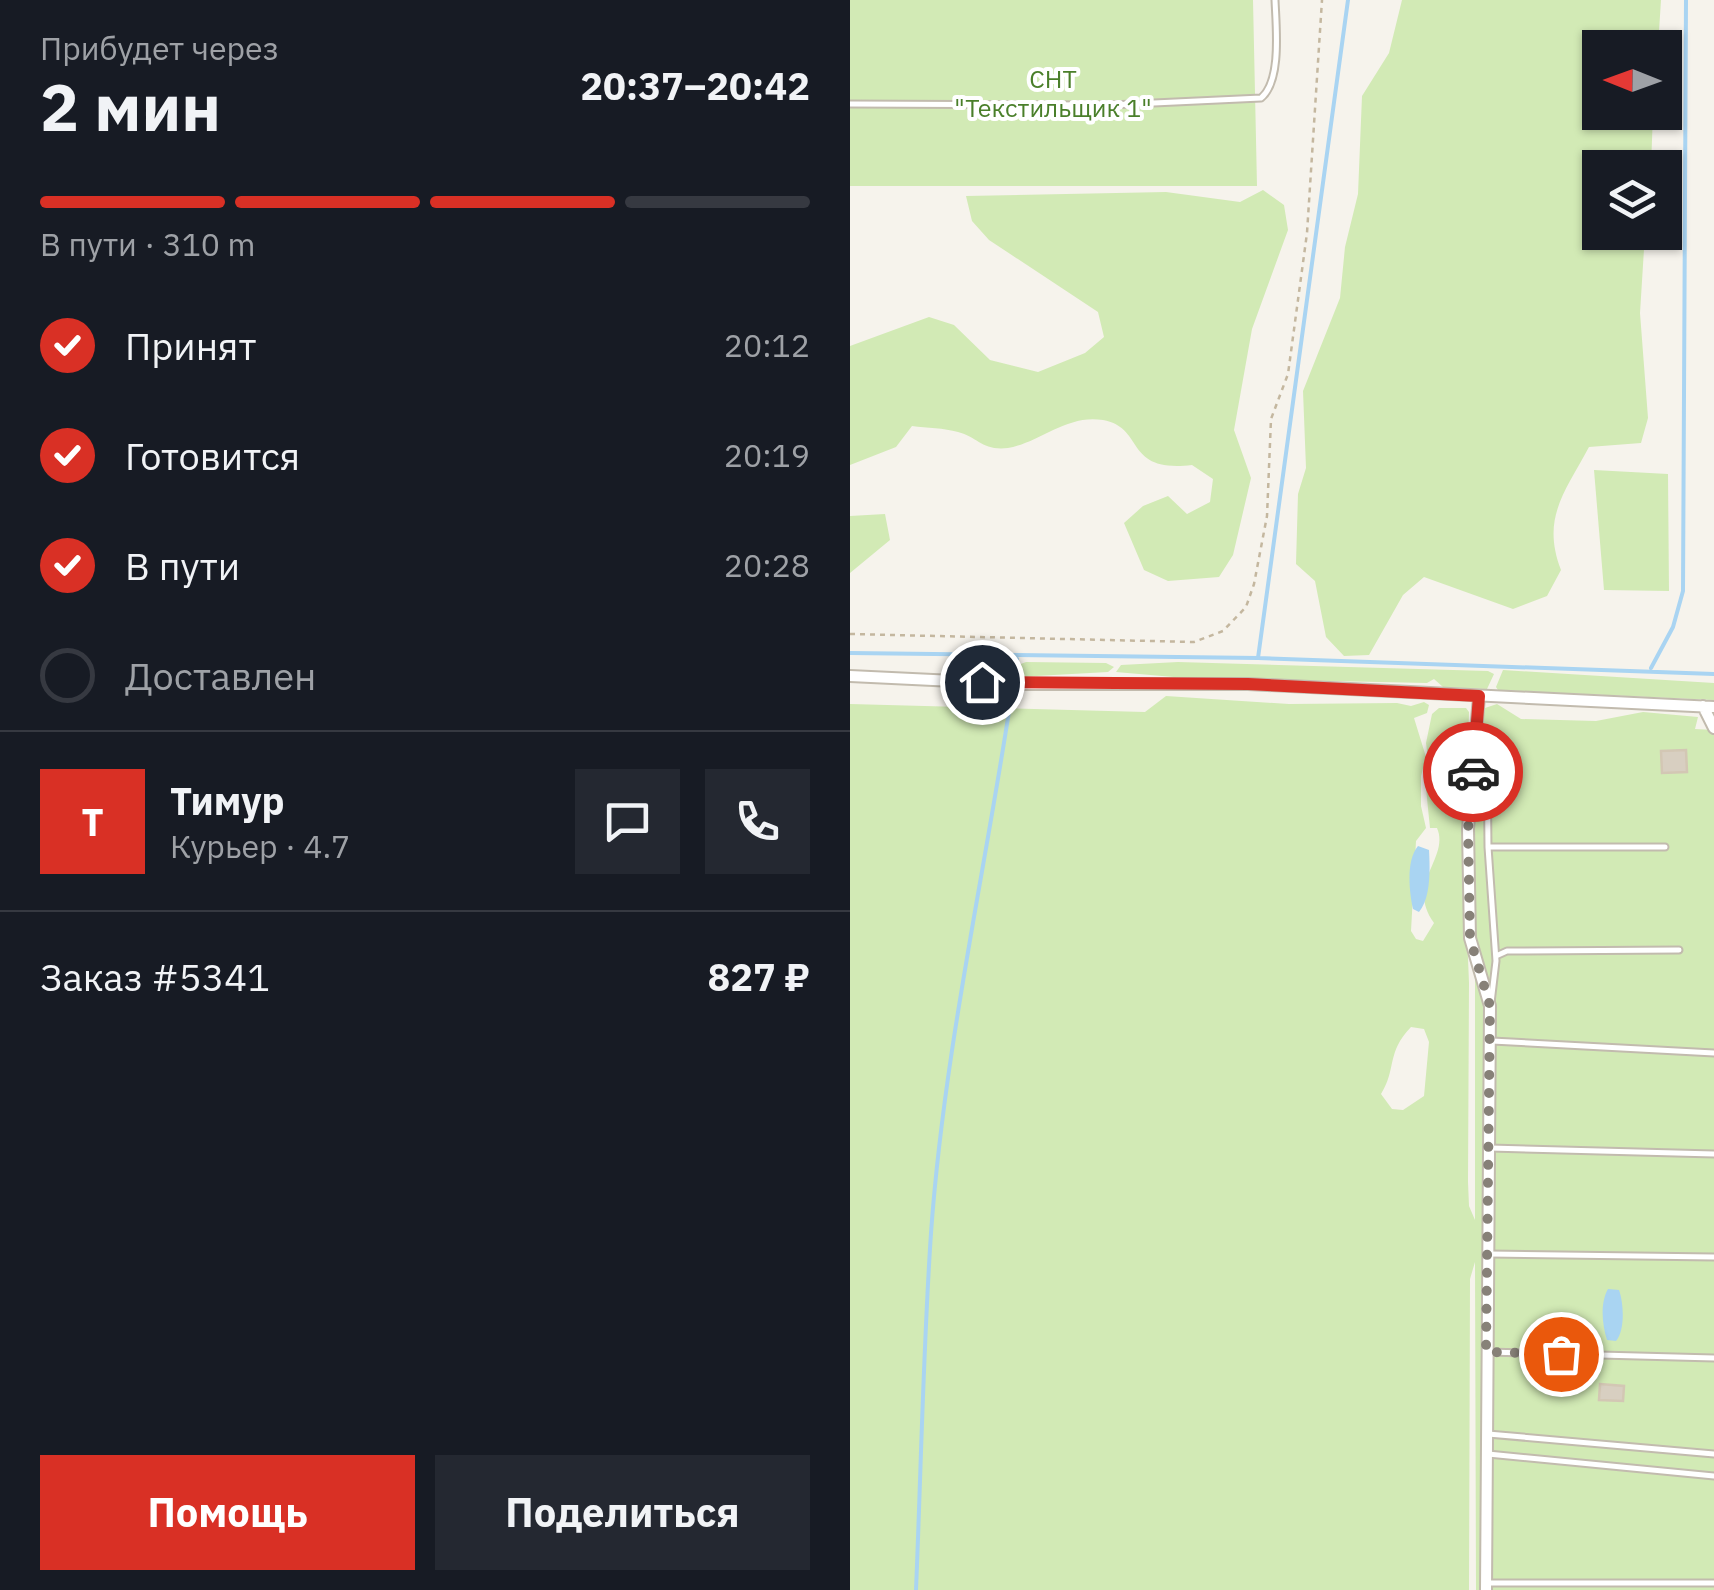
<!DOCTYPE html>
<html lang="ru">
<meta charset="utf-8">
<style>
:root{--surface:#171b24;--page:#242831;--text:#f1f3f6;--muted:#9ea1a6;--line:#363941;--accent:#d93025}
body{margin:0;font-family:"IBM Plex Sans",sans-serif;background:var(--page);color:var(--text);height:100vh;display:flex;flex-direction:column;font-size:38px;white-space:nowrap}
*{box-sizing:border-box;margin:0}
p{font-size:32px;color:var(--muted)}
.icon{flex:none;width:55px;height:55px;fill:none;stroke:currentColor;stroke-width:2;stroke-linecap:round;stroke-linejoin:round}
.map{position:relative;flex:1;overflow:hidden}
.drawer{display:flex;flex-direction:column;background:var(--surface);width:850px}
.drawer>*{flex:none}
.needle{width:65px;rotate:271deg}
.controls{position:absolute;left:732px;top:30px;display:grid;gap:20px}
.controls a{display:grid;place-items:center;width:100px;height:100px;border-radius:0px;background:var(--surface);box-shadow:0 2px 8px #0004;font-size:50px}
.pin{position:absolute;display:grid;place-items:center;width:85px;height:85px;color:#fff;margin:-42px;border:5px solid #fff;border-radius:50%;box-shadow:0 2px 10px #0007}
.courier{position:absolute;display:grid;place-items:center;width:100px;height:100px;margin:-50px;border:8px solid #d93025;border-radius:50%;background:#fff;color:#222;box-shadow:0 2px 12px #0007}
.summary em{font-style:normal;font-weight:700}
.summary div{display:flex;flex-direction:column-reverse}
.summary{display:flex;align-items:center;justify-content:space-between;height:170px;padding:0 40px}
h1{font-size:65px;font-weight:700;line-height:75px}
.bar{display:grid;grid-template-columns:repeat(4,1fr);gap:15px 10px;align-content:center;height:120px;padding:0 40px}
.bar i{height:12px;border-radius:8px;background:var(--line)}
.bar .active{background:var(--accent)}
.bar p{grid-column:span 4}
.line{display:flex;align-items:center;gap:25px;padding:0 40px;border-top:2px solid var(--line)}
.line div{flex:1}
.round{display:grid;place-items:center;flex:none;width:105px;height:105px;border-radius:0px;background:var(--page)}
ol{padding:0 40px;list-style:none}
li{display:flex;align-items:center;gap:30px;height:110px}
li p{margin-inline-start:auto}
li .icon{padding:10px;border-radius:50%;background:var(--accent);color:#fff;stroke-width:4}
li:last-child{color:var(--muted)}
li i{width:55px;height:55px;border:5px solid var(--line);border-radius:50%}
.button{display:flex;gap:20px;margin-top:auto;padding:20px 40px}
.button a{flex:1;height:115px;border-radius:0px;background:var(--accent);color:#fff;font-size:40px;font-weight:700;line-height:115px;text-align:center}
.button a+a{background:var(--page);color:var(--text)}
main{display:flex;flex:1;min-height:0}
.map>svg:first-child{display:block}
</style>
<main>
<section class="drawer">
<div class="summary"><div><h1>2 мин</h1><p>Прибудет через</p></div><em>20:37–20:42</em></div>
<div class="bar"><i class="active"></i><i class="active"></i><i class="active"></i><i></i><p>В пути · 310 m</p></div>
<ol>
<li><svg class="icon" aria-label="check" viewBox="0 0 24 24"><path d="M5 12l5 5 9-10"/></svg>Принят<p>20:12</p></li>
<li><svg class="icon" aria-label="check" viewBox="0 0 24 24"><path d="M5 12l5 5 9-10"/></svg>Готовится<p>20:19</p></li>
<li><svg class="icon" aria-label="check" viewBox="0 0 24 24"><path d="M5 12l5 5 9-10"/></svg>В пути<p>20:28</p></li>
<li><i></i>Доставлен</li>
</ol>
<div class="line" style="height:180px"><b class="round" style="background:var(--accent);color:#fff">Т</b><div><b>Тимур</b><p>Курьер · 4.7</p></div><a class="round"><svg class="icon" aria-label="chat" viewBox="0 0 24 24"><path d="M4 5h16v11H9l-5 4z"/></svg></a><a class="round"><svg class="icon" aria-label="phone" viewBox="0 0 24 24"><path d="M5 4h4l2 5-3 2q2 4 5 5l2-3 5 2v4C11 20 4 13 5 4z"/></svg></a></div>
<div class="line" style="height:130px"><div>Заказ #5341</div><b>827 ₽</b></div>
<div class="button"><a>Помощь</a><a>Поделиться</a></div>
</section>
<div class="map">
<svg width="864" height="1590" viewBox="0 0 864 1590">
<rect width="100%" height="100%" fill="#f6f3ec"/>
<path fill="#d2eab5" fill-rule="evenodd" d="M0 0H403L407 186H0Z
M552 0H811L808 47 750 48V112L803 113 801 167 750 168V232L795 233 790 313 798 418 791 443 739 447C715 492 691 518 711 570L697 596 663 609 574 577 553 595 519 655 494 656 476 637 465 581 446 564 448 494 456 468 453 391 490 298 495 247 508 194 512 96 539 53Z
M413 190 434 205 438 230 402 329 384 430 401 478 383 555 369 577 318 581 294 570 274 523 293 506 318 496 337 514 360 502 363 479 342 465C273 473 296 428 253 420 217 414 191 442 158 448 132 451 128 437 108 432 94 428 77 428 62 426L46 447 0 465V346L79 317 104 325 140 360 188 372 235 353 254 337 248 312 139 240 122 221 116 196 316 192 390 202Z
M744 470 818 474 819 591 754 590Z
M35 514 40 540 0 573V516Z
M176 662 256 663 264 667 258 672 168 677V665Z
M328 662 638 671 644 674 637 689 593 687 584 679 577 683 335 678 266 672 271 665Z
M653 670 864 683V700L648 690 646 687Z
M316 696 439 704 547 703 561 706 574 702 579 705 577 713 564 718 576 757 571 776V806L576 828 566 841 561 931 566 939 573 941 584 923C555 883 600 858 587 828H580L575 779 579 766 576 743 582 714 589 708H616L619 712 615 884 619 983 618 1182 619 1206 625 1220V910L622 837 625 716 633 717 635 708 647 704 671 719 746 721 793 712 848 717 845 729 864 730V1590H626L625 1262 620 1279 619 1590H0V704L295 712ZM561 1027 574 1029 579 1042 574 1096 553 1110 542 1109 531 1094C547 1068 536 1053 561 1027Z"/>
<path fill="#a9d4f2" d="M568 846 579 850C580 869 581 898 569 912L563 909C559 891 556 860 568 846Z
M758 1289 769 1290C774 1304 775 1331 766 1341L757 1340C752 1324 750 1303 758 1289Z"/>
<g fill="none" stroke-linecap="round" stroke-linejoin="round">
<path stroke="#a9d4f2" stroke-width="4" d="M0 653 408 658 864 674
M408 658 498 0
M801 668 823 627 833 591 836 0
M163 679 167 659
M66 1590C71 1471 73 1352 81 1233 94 1051 135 872 162 692"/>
</g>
<path fill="#d8cfc1" stroke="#d3c7b4" stroke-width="2.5" d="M836 750 837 772 812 773 811 751Z
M750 1384 774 1386 773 1401 749 1400Z"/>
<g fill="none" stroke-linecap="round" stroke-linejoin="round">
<defs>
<path id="lane" d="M0 104 261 105 411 98C432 81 426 26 425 0
M637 746 638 847 646 961 641 1003
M638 847H815
M646 956 657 951 829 950
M642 1041 864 1053
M640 1148 864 1154
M640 1254 864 1257
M637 1352 864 1358
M638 1434 864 1454
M638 1454 864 1476
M637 1583H864"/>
<path id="street" d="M0 676 166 684H398L864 707
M629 696 618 829 620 938 640 1006 636 1590
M853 706 864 728"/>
</defs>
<use href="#lane" stroke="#c2bbae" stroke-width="9"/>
<use href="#street" stroke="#c2bbae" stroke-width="14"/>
<path stroke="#c4b79f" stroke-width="2.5" stroke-dasharray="5 5" stroke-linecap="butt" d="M0 634 344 642 373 631 396 607 404 584 417 516 421 419 438 374 457 233 472 0"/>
<use href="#lane" stroke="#fff" stroke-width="5"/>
<use href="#street" stroke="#fff" stroke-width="10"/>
</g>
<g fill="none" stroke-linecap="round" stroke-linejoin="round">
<path stroke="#878178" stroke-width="10" stroke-dasharray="0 18" d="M623 772 618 829 620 938 640 1006 636 1352 711 1354"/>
<path stroke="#d93025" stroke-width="12" d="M132 682 398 684 629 696 623 772"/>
</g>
<g text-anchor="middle" stroke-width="8" stroke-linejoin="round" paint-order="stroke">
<g font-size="25" fill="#4a7f2a" stroke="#fff">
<text x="203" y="88">СНТ<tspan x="203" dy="29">"Текстильщик 1"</tspan></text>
</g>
</g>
</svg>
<div class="controls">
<a><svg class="needle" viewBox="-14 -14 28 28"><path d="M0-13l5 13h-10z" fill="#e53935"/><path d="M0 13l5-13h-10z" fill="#9ea1a6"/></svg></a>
<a><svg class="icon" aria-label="layers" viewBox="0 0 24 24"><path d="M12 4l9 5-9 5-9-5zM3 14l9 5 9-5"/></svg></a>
</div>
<div class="pin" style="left:711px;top:1354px;background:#ea580c"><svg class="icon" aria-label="bag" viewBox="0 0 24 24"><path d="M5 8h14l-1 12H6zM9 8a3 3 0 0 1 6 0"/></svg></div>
<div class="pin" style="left:132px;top:682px;background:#1f2937"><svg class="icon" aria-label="home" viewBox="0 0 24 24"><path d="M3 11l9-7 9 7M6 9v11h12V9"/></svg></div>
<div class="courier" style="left:623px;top:772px"><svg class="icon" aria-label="car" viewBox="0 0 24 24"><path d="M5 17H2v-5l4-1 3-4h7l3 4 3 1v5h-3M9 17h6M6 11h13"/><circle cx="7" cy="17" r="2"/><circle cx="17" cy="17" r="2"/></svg></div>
</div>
</main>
